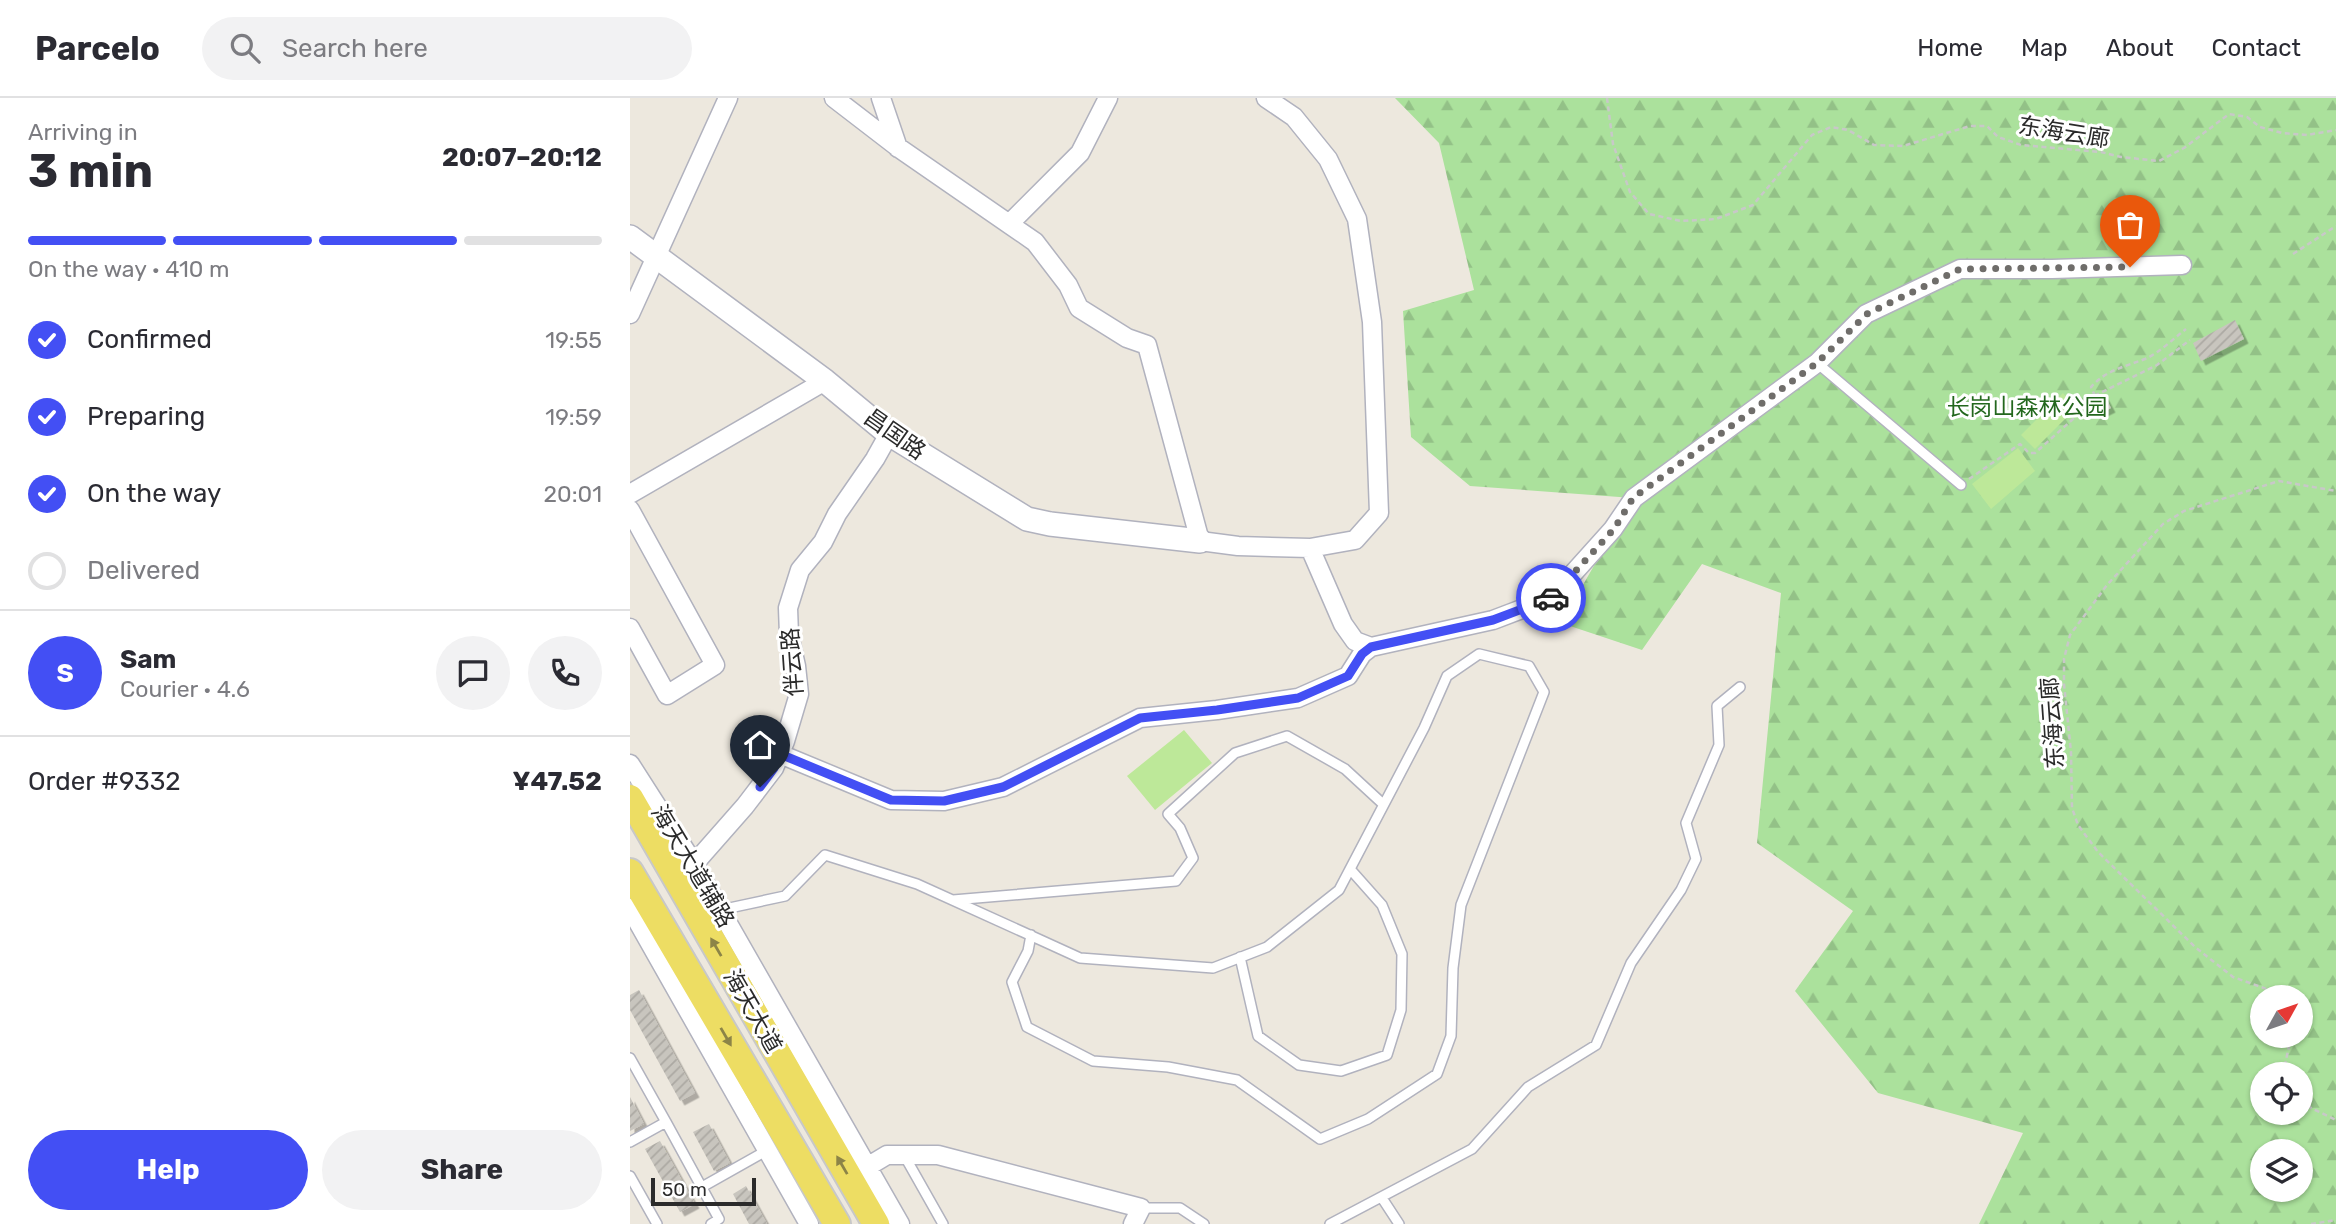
<!DOCTYPE html>
<meta charset="utf-8">
<style>
:root{--surface:#fff;--page:#f2f2f3;--text:#2b2b33;--muted:#7c7c81;--line:#e1e1e2;--accent:#434ff4}
body{margin:0;font-family:Rubik,"Noto Sans SC",sans-serif;background:var(--page);color:var(--text);height:100vh;display:flex;flex-direction:column;font-size:26px;white-space:nowrap}
*{box-sizing:border-box;margin:0}
p{font-size:23px;color:var(--muted)}
.icon{flex:none;width:38px;height:38px;fill:none;stroke:currentColor;stroke-width:2;stroke-linecap:round;stroke-linejoin:round}
.map{position:relative;flex:1;overflow:hidden}
.side{display:flex;flex-direction:column;background:var(--surface);width:630px}
.side>*{flex:none}
.needle{width:46px;rotate:50deg}
.tools{position:absolute;left:1620px;top:887px;display:grid;gap:14px}
.tools a{display:grid;place-items:center;width:63px;height:63px;border-radius:50%;background:var(--surface);box-shadow:0 2px 5px #0004;font-size:35px}
.scale{position:absolute;left:21px;bottom:18px;width:105px;box-sizing:border-box;padding-left:7px;border:4px solid #2b2b2b;border-top:0;font-size:19px;line-height:24px;white-space:nowrap;color:#2b2b2b;-webkit-text-stroke:5px #fff;paint-order:stroke}
.pin{position:absolute;display:grid;place-items:center;width:60px;height:60px;color:#fff;margin:-72px -30px;border-radius:50% 50% 50% 0;rotate:-45deg;box-shadow:0 0 7px #0007}
.pin .icon{rotate:45deg}
.courier{position:absolute;display:grid;place-items:center;width:70px;height:70px;margin:-35px;border:5px solid #434ff4;border-radius:50%;background:#fff;color:#222;box-shadow:0 2px 9px #0007}
.head em{font-style:normal;font-weight:700}
.head div{display:flex;flex-direction:column-reverse}
.head{display:flex;align-items:center;justify-content:space-between;height:119px;padding:0 28px}
h1{font-size:46px;font-weight:700;line-height:52px}
.bar{display:grid;grid-template-columns:repeat(4,1fr);gap:10px 7px;align-content:center;height:84px;padding:0 28px}
.bar i{height:9px;border-radius:5px;background:var(--line)}
.bar .active{background:var(--accent)}
.bar p{grid-column:span 4}
.line{display:flex;align-items:center;gap:18px;padding:0 28px;border-top:2px solid var(--line)}
.line div{flex:1}
.round{display:grid;place-items:center;flex:none;width:74px;height:74px;border-radius:37px;background:var(--page)}
ol{padding:0 28px;list-style:none}
li{display:flex;align-items:center;gap:21px;height:77px}
li p{margin-inline-start:auto}
li .icon{padding:7px;border-radius:50%;background:var(--accent);color:#fff;stroke-width:4}
li:last-child{color:var(--muted)}
li i{width:38px;height:38px;border:4px solid var(--line);border-radius:50%}
.cta{display:flex;gap:14px;margin-top:auto;padding:14px 28px}
.cta a{flex:1;height:80px;border-radius:42px;background:var(--accent);color:#fff;font-size:28px;font-weight:700;line-height:80px;text-align:center}
.cta a+a{background:var(--page);color:var(--text)}
header{display:flex;align-items:center;gap:42px;box-sizing:border-box;height:98px;padding:0 35px;background:var(--surface);border-bottom:2px solid var(--line)}
header strong{font-size:33px}
nav{display:flex;gap:38px;margin-inline-start:auto;font-size:24px}
.search{width:490px;height:63px;background:var(--page);display:flex;align-items:center;gap:18px;box-sizing:border-box;padding:0 24px;border-radius:38px;color:var(--muted);font-size:26px}
main{display:flex;flex:1;min-height:0}
.map>svg:first-child{display:block}
</style>
<header>
<strong>Parcelo</strong>
<div class="search"><svg class="icon" aria-label="search" viewBox="0 0 24 24"><circle cx="10" cy="10" r="6"/><path d="M15 15l6 6"/></svg>Search here</div>
<nav><a>Home</a><a>Map</a><a>About</a><a>Contact</a></nav>
</header>
<main>
<section class="side">
<div class="head"><div><h1>3 min</h1><p>Arriving in</p></div><em>20:07–20:12</em></div>
<div class="bar"><i class="active"></i><i class="active"></i><i class="active"></i><i></i><p>On the way · 410 m</p></div>
<ol>
<li><svg class="icon" aria-label="check" viewBox="0 0 24 24"><path d="M5 12l5 5 9-10"/></svg>Confirmed<p>19:55</p></li>
<li><svg class="icon" aria-label="check" viewBox="0 0 24 24"><path d="M5 12l5 5 9-10"/></svg>Preparing<p>19:59</p></li>
<li><svg class="icon" aria-label="check" viewBox="0 0 24 24"><path d="M5 12l5 5 9-10"/></svg>On the way<p>20:01</p></li>
<li><i></i>Delivered</li>
</ol>
<div class="line" style="height:126px"><b class="round" style="background:var(--accent);color:#fff">S</b><div><b>Sam</b><p>Courier · 4.6</p></div><a class="round"><svg class="icon" aria-label="chat" viewBox="0 0 24 24"><path d="M4 5h16v11H9l-5 4z"/></svg></a><a class="round"><svg class="icon" aria-label="phone" viewBox="0 0 24 24"><path d="M5 4h4l2 5-3 2q2 4 5 5l2-3 5 2v4C11 20 4 13 5 4z"/></svg></a></div>
<div class="line" style="height:91px"><div>Order #9332</div><b>¥47.52</b></div>
<div class="cta"><a>Help</a><a>Share</a></div>
</section>
<div class="map">
<svg width="1706" height="1126" viewBox="0 0 1706 1126">
<defs>
<pattern id="forest-firs" width="22" height="20" patternUnits="userSpaceOnUse" patternTransform="scale(1.75)"><rect width="22" height="20" fill="#abe19c"/><path d="M5 1l3.5 6h-7zM16 11l3.5 6h-7z" fill="#93c187"/></pattern>
<pattern id="building-hatch" width="6" height="6" patternUnits="userSpaceOnUse" patternTransform="scale(1.75)"><rect width="6" height="6" fill="#c8c5be"/><path d="M-1 1l2-2M0 6l6-6M5 7l2-2" fill="none" stroke="#aca9a3"/></pattern>
<filter id="shadow"><feDropShadow dx="4.5" dy="4.5" stdDeviation="0" flood-color="#0004"/></filter>
</defs>
<rect width="100%" height="100%" fill="#ede8de"/>
<path fill="url(#forest-firs)" fill-rule="evenodd" d="M765 0H1706V1126H1349L1393 1035 1248 995 1165 893 1223 813 1127 745 1151 495 1072 466 1012 552 931 525 1003 400 840 388 781 339 773 213 844 192 809 45ZM1633 900H1671V938H1633ZM1633 976H1671V1015H1633ZM1633 1054H1671V1092H1633Z"/>
<path fill="#bde899" d="M1433 295 1446 310 1405 351 1391 337Z
M1388 350 1405 373 1361 411 1342 386Z
M554 632 582 665 525 712 497 678Z"/>
<path fill="url(#building-hatch)" filter="url(#shadow)" d="M1605 222 1614 241 1571 263 1563 245Z
M1474 297 1481 310 1467 317 1460 304Z
M9 892 65 995 50 1003 0 912V897Z
M0 999 14 1026 0 1033Z
M79 1026 100 1065 84 1073 63 1034Z
M30 1043 65 1106 50 1114 15 1051Z
M116 1088 137 1126H119L103 1096Z"/>
<g fill="none" stroke-linecap="round" stroke-linejoin="round">
<defs>
<path id="lane" d="M1187 265 1331 387
M323 802 546 783 563 760 550 730 538 716 605 655 657 638 715 671 753 706
M90 812 155 798 195 757 287 786 393 834 450 860 583 870 637 849 709 792 794 630 817 578 849 556 899 568 914 594 831 807 823 870 821 938 807 976 738 1021 690 1041 607 982 538 969 463 963 397 929 382 884 398 853 401 837
M610 859 628 938 669 967 711 973 757 957 771 912 772 856 752 807 720 771
M0 960 36 1024 0 1044
M36 1024 89 1121 81 1126
M274 1057 313 1126
M0 1078 27 1126
M72 1089 136 1053
M752 1100 769 1126
M511 1110H550L574 1126
M700 1126 842 1051 898 989 966 947 1001 865 1051 792 1066 761 1056 725 1089 647 1087 608 1110 589"/>
<path id="street" d="M204 0 269 50 379 126
M251 0 268 50
M478 0 450 55 379 126 405 144 438 187 449 210 497 240 517 247 570 443 608 448 680 450 725 442 749 415 742 224 727 121 698 61 664 19 636 0
M0 216 98 0
M0 396 195 283
M0 412 85 567 37 597 0 530
M680 450 713 526 725 543 741 549 863 522 921 500 983 431 1004 400 1187 265 1236 216 1330 171H1422L1552 167
M150 656 261 702 314 703 373 689 510 620 587 612 668 600 718 578 732 556 741 549
M0 666 64 766 270 1126
M55 772 64 766 115 708 144 670 155 643 169 596 166 568 159 537 158 510 170 472 193 444 207 416 245 361 259 336
M0 810 179 1126
M237 1069 257 1057H308L511 1110 503 1126"/>
<path id="secondary" d="M0 139 195 283 259 336 397 421 420 426 570 443"/>
<path id="primary" d="M0 700 246 1126
M0 774 207 1126"/>
</defs>
<use href="#lane" stroke="#b1b2be" stroke-width="12"/>
<use href="#street" stroke="#b1b2be" stroke-width="21"/>
<use href="#secondary" stroke="#b1b2be" stroke-width="26"/>
<use href="#primary" stroke="#c8c8c8" stroke-width="30"/>
<path stroke="#c8c8c8" stroke-width="2.5" stroke-dasharray="5 3.5" stroke-linecap="butt" d="M977 0 983 46 1000 94 1019 116 1051 123 1086 121 1123 107 1182 37 1201 29 1218 32 1244 47 1273 48 1340 28H1357L1368 39 1391 47 1471 54 1491 59 1529 63 1554 50 1599 16 1617 19 1630 29 1652 35 1677 37 1706 32
M1663 156 1706 128
M1465 298 1461 289C1476 272 1494 269 1515 261 1529 255 1543 241 1556 231
M1339 381 1390 346 1399 355H1405L1452 313 1448 306 1527 267 1560 242
M1650 900 1645 894 1603 879 1565 849 1468 754 1448 727 1442 710 1441 654 1434 586V561L1440 537 1477 487 1533 426 1554 413 1649 383 1706 393
M1656 976 1654 972 1661 938
M1671 1002 1681 1010 1706 1022
M1681 1126 1706 1122"/>
<use href="#lane" stroke="#fff" stroke-width="9"/>
<use href="#street" stroke="#fff" stroke-width="18"/>
<use href="#secondary" stroke="#fff" stroke-width="23"/>
<use href="#primary" stroke="#eddd63" stroke-width="26"/>
</g>
<defs><path id="oneway-solid" d="M-6-.8H1V-3.2L6.5 0L1 3.2V.8H-6Z" transform="scale(1.75)"/></defs>
<g fill="#8c8447">
<use href="#oneway-solid" transform="translate(86 849) rotate(-120)"/>
<use href="#oneway-solid" transform="translate(96 939) rotate(60)"/>
<use href="#oneway-solid" transform="translate(212 1067) rotate(-120)"/>
</g>
<g fill="none" stroke-linecap="round" stroke-linejoin="round">
<path stroke="#6f6d6a" stroke-width="7" stroke-dasharray="0 12.6" d="M921 500 984 431 1003 400 1187 265 1237 216 1330 171 1500 169"/>
<path stroke="#434ff4" stroke-width="9" d="M130 689 144 670 150 656 261 702 314 703 373 689 510 620 587 612 668 600 718 578 732 556 741 549 863 522 921 500"/>
</g>
<g text-anchor="middle" stroke-width="6" stroke-linejoin="round" paint-order="stroke">
<g font-size="23" fill="#2b2b2b" stroke="#fff">
<text transform="translate(1434 34) rotate(9)" y="8">东海云廊</text>
<text transform="translate(265 336) rotate(35)" y="8">昌国路</text>
<text transform="translate(162 564) rotate(-94)" y="8">伴云路</text>
<text transform="translate(1422 625) rotate(-94)" y="8">东海云廊</text>
<text transform="translate(63 768) rotate(59)" y="8">海天大道辅路</text>
<text transform="translate(123 913) rotate(60)" y="8">海天大道</text>
</g>
<g font-size="23" fill="#23671d" stroke="#fff">
<text x="1397" y="317">长岗山森林公园</text>
</g>
</g>
</svg>
<div class="tools">
<a><svg class="needle" viewBox="-14 -14 28 28"><path d="M0-13l5 13h-10z" fill="#e53935"/><path d="M0 13l5-13h-10z" fill="#7c7c81"/></svg></a>
<a><svg class="icon" aria-label="locate" viewBox="0 0 24 24"><circle cx="12" cy="12" r="6"/><path d="M12 2v4M12 18v4M2 12h4M18 12h4"/></svg></a>
<a><svg class="icon" aria-label="layers" viewBox="0 0 24 24"><path d="M12 4l9 5-9 5-9-5zM3 14l9 5 9-5"/></svg></a>
</div>
<div class="scale">50 m</div>
<div class="pin" style="left:1500px;top:169px;background:#ea580c"><svg class="icon" aria-label="bag" viewBox="0 0 24 24"><path d="M5 8h14l-1 12H6zM9 8a3 3 0 0 1 6 0"/></svg></div>
<div class="pin" style="left:130px;top:689px;background:#1f2937"><svg class="icon" aria-label="home" viewBox="0 0 24 24"><path d="M3 11l9-7 9 7M6 9v11h12V9"/></svg></div>
<div class="courier" style="left:921px;top:500px"><svg class="icon" aria-label="car" viewBox="0 0 24 24"><path d="M5 17H2v-5l4-1 3-4h7l3 4 3 1v5h-3M9 17h6M6 11h13"/><circle cx="7" cy="17" r="2"/><circle cx="17" cy="17" r="2"/></svg></div>
</div>
</main>
